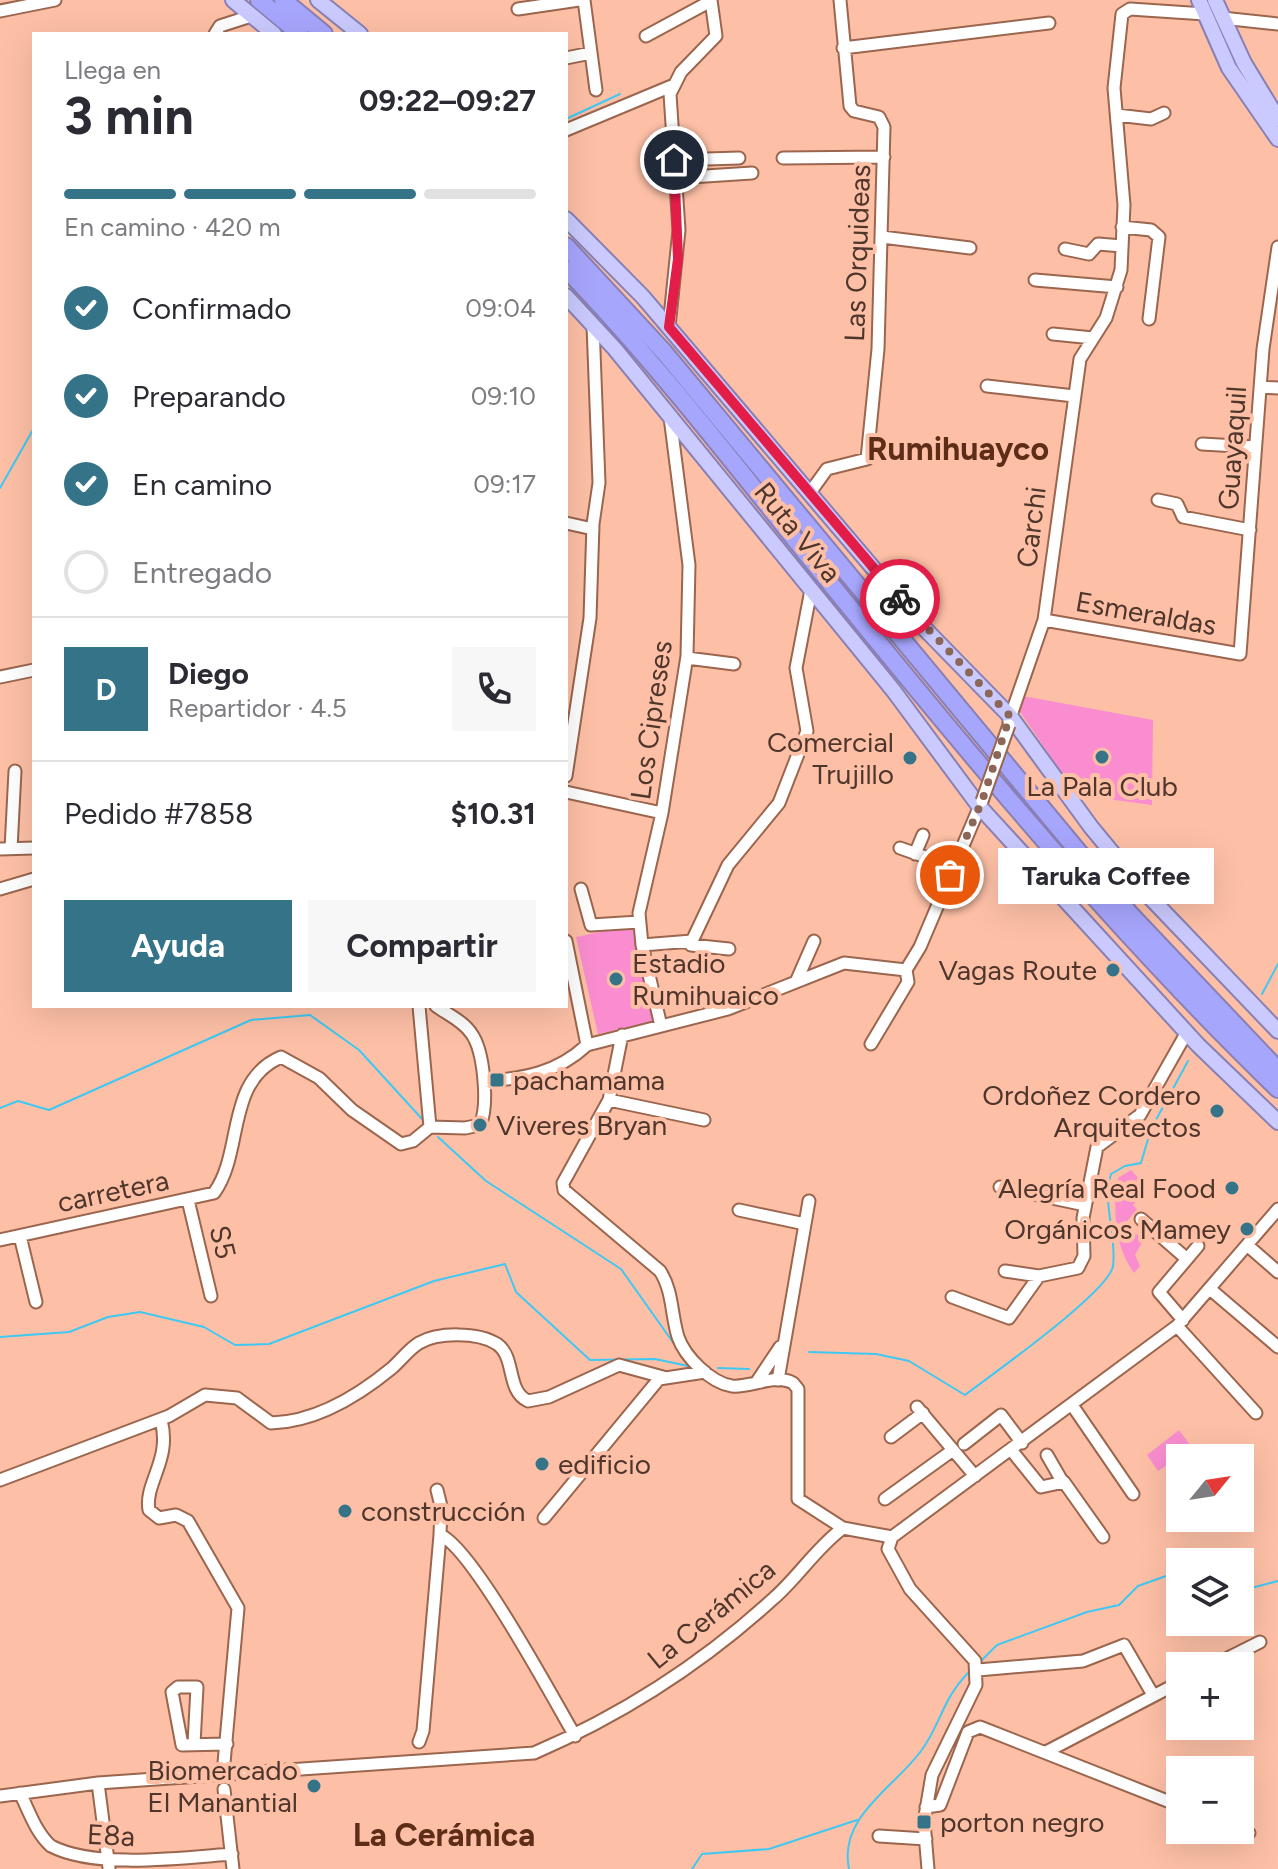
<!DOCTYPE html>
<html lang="es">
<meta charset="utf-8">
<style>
:root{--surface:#fff;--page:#f7f7f7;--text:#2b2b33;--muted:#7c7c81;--line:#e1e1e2;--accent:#357389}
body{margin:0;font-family:Figtree,sans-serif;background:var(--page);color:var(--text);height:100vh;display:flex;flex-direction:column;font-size:30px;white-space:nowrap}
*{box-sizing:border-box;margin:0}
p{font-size:26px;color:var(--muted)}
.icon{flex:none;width:44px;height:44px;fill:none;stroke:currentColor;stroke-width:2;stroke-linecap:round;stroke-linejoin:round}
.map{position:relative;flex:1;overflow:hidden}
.panel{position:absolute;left:32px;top:32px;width:536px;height:976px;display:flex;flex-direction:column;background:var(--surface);border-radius:0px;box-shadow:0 8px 32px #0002}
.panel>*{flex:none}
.needle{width:52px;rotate:60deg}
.buttons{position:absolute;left:1166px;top:1444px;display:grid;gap:16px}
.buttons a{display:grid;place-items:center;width:88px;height:88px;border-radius:0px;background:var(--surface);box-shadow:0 8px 32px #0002;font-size:40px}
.pin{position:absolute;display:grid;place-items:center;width:68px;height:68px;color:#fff;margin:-34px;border:4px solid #fff;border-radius:50%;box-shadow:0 2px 8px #0007}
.courier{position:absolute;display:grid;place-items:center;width:80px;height:80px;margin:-40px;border:6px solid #e11d48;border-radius:50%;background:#fff;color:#222;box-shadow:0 2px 10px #0007}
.bubble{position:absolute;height:56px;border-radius:0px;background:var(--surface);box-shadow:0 8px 32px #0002;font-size:26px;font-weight:700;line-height:56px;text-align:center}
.summary em{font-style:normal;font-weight:700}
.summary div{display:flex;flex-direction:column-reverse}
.summary{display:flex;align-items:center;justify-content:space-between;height:136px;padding:0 32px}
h1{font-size:52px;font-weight:700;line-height:60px}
.bar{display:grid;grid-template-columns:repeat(4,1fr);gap:12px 8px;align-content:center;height:96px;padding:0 32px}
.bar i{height:10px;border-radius:6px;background:var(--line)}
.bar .active{background:var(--accent)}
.bar p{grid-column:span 4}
.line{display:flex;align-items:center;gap:20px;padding:0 32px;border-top:2px solid var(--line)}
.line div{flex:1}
.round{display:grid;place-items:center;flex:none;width:84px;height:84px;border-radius:0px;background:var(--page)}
ol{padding:0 32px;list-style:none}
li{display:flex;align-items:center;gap:24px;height:88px}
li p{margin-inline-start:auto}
li .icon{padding:8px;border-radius:50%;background:var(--accent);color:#fff;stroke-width:4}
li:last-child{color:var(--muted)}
li i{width:44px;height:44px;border:4px solid var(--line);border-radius:50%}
.action{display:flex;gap:16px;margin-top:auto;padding:16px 32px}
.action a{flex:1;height:92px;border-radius:0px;background:var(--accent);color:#fff;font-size:32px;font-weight:700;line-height:92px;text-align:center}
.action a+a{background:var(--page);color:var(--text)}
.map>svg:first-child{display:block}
</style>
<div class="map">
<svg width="1278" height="1869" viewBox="0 0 1278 1869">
<rect width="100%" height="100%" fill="#fdc0a6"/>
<path fill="#f98dcf" d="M1023 696 1153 720 1152 805 1077 795 1018 709Z
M634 925 656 1021 598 1034 576 937Z
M1131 1170 1139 1179 1143 1193 1132 1186 1129 1191 1139 1198 1133 1205 1137 1209 1125 1224 1137 1235 1143 1228 1148 1232 1135 1255 1140 1266 1134 1273C1115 1248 1112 1208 1118 1178Z
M1179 1430 1193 1449 1158 1471 1147 1455Z"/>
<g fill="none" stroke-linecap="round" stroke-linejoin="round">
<path stroke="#3ec8f3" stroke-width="2" d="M566 119 620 94
M0 488 34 428
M1262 994 1278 964
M0 1108 18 1101 49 1110 251 1020 310 1015 359 1050 423 1120
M438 1137 486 1181 621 1269 677 1348
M0 1337 69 1332 108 1317 140 1312 204 1327 235 1345 269 1344 434 1281 505 1264 516 1292 590 1360 655 1359 693 1367
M809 1352 876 1354 909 1361 965 1395C991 1375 1109 1292 1113 1266 1117 1235 1102 1204 1111 1174L1125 1166 1141 1163 1151 1129 1188 1061
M718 1368 749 1369
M1240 1591 1278 1581
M980 1662 997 1645 1087 1612 1119 1605 1138 1586 1180 1571
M692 1869 702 1854 769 1849 857 1820
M849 1869C838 1817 894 1788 921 1751 941 1724 942 1699 969 1672"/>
<defs>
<path id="minor" d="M584 0 596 90
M518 9 579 0
M0 11 55 0
M1222 18 1278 24
M215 34 220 26 251 16
M646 36 711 1
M843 48 1049 23
M566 58 591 53
M1117 115 1151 119 1164 113
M566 130 674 85
M783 158 884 157
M674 160 739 158
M675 178 752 173
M1122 227 1151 230 1159 237 1149 319
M882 237 970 248
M1065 249 1089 254 1098 244 1122 246
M1035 280 1117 287
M669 327 679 230 670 94 681 72 716 36 711 0
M1053 334 1093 338
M987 386 1074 396
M1260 387 1278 388
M1202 444 1255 447
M809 494 827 469 867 459 878 349 884 127 879 117 854 111 850 106 840 0
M1158 500 1177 504 1183 517 1250 530
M566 523 593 529
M1044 620 1240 654 1263 349 1278 247
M687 658 734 664
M0 677 34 670
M1009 721 1044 620 1080 359 1106 318 1121 270 1124 205 1114 88 1122 14 1130 9 1205 14
M566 776 590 618 593 524 599 483 593 325
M566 792 662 813
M900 848 954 867
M0 849 34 848
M11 849 15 771
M915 854 923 835
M0 889 34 879
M581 889 591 925 639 922
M566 941 587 1045
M691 941V945L729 949
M642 945 692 941 728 865 779 803 807 731 796 668 811 590
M906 970 920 947 982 801
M796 982 814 941
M419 1006 430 1127
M661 1026 642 945 639 913 662 813 687 656 689 565 670 417
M622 1035 609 1100 563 1183 564 1190 660 1271C673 1291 671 1314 678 1337 685 1357 711 1383 732 1386 751 1388 775 1373 793 1383L798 1389V1499L843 1528 892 1537 1177 1326 1278 1209
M871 1044 908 982 906 970
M484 1081C524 1079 557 1073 587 1045L728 1009 844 963 906 970
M609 1100 704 1120
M1000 1187 1085 1205
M188 1200 211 1296
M739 1210 805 1224
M1141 1219 1187 1259
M20 1236 36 1302
M0 1240 214 1193C244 1152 225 1081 281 1057L319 1078 352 1110 401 1144 413 1141 430 1127 465 1128 480 1125C489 1105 484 1050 471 1033 463 1021 447 1014 436 1006
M1247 1245 1278 1272
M1005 1271 1039 1276 1078 1268 1084 1256 1083 1218 1097 1147 1140 1115 1187 1032
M1210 1289 1278 1347
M952 1297 1009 1318 1039 1276
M1183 1320 1159 1292 1198 1246
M1177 1326 1256 1413
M778 1380 809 1201
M756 1383 780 1347
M1072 1405 1133 1494
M917 1407 975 1476
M161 1420C172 1460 144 1483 149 1510L159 1518 176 1515 188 1521 238 1608 223 1774
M891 1437 923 1413
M964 1444 1001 1415 1022 1443
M1012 1451 1041 1487 1064 1482 1103 1537
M1047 1455 1062 1481
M0 1480 169 1416 205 1395 237 1398 271 1423C315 1422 358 1396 392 1368 401 1360 409 1349 419 1343 438 1332 478 1332 497 1344 516 1357 506 1391 528 1401L549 1397 619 1365 663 1377
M885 1499 953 1450
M544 1518 659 1379 705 1372
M440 1535C472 1547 554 1700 575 1736
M892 1537 888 1549 910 1589 975 1661 976 1685 932 1775 924 1822 928 1869
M1212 1666 1260 1642
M978 1670 1083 1661 1124 1645 1153 1695
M419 1742 423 1731 440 1535 441 1506 437 1490
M194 1744 197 1687H178L172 1692 182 1745 227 1744
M1046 1752 1180 1682
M98 1783 109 1868
M224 1789 233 1869
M20 1793C29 1811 36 1833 51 1846 95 1869 180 1858 232 1854
M0 1796 98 1783 534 1753C622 1715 703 1663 774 1598 798 1577 817 1547 843 1528
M926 1807 940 1805 968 1732 980 1727 1180 1806
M1240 1830 1249 1833
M879 1836 926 1839"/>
<path id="major" d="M233 0 274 34
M318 0 360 34
M1199 0 1229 68 1278 139
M1215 0 1244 63 1278 119
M566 219 643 297 924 628 1010 716 1091 827 1143 890 1278 1031
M566 296 615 349 893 690 979 806 1198 1045 1278 1122"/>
<path id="highway" d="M259 0 300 34
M283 0 324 34
M566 246 664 352 1130 914 1278 1070
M566 269C661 367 744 477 830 583 972 758 1116 932 1278 1089"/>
</defs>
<use href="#minor" stroke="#9b654e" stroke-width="15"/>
<use href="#major" stroke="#887fb4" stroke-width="18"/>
<use href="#highway" stroke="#887fb4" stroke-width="20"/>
<use href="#minor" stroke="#fff" stroke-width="11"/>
<use href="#major" stroke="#cacafe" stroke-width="14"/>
<use href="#highway" stroke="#a7a6fd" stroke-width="16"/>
<defs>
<path id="minor-bridge" d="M982 801 1009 725"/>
</defs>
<use href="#minor-bridge" stroke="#9b654e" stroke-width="15" stroke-linecap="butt"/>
<use href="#minor-bridge" stroke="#fff" stroke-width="11"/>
</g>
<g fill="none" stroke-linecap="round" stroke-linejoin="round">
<path stroke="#8c6657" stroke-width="8" stroke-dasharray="0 14.4" d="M900 599 1010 716 982 801 950 875"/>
<path stroke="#e11d48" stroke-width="10" d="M674 160 678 259 669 327 900 599"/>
</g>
<g fill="#357389" stroke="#fdc0a6" stroke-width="3">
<circle cx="1102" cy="757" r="8"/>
<circle cx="910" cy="758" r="8"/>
<circle cx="1113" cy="970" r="8"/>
<circle cx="616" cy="979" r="8"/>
<rect x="489" y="1072" width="16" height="16" rx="4"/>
<circle cx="1217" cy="1111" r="8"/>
<circle cx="480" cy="1125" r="8"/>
<circle cx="1232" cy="1188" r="8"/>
<circle cx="1247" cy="1229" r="8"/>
<circle cx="542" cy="1464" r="8"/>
<circle cx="345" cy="1511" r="8"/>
<circle cx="314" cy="1786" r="8"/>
<rect x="916" y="1814" width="16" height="16" rx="4"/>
</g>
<g text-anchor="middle" stroke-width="8" stroke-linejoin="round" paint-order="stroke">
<g font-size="28" fill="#4f362c" stroke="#fdc0a6">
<text transform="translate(857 253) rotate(-88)" y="10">Las Orquideas</text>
<text transform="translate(1232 448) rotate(-86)" y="10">Guayaquil</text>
<text transform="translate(1031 527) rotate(-83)" y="10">Carchi</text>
<text transform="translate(798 532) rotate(51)" y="10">Ruta Viva</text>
<text transform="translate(1146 613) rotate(10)" y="10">Esmeraldas</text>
<text transform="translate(651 720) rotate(-82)" y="10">Los Cipreses</text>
<text transform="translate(113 1191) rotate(-12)" y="10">carretera</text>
<text transform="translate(223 1242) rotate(76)" y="10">S5</text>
<text transform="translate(711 1614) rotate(-39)" y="10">La Cerámica</text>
<text transform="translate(111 1835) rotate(3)" y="10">E8a</text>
</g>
<g font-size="28" fill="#4f362c" stroke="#fdc0a6" text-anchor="end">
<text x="894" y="752">Comercial<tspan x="894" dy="32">Trujillo</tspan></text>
<text x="1102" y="796" text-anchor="middle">La Pala Club</text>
<text x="632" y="973" text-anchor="start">Estadio<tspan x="632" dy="32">Rumihuaico</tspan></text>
<text x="1097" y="980">Vagas Route</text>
<text x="513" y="1090" text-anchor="start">pachamama</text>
<text x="1201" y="1105">Ordoñez Cordero<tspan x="1201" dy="32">Arquitectos</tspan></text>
<text x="496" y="1135" text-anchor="start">Viveres Bryan</text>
<text x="1216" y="1198">Alegría Real Food</text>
<text x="1231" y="1239">Orgánicos Mamey</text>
<text x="558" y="1474" text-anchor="start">edificio</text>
<text x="361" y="1521" text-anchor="start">construcción</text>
<text x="298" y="1780">Biomercado<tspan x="298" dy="32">El Manantial</tspan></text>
<text x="940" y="1832" text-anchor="start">porton negro</text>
</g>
<g font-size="32" font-weight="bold" fill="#5e2d17" stroke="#fdc0a6">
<text x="958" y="460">Rumihuayco</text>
<text x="444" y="1846">La Cerámica</text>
</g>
</g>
</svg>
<div class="buttons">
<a><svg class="needle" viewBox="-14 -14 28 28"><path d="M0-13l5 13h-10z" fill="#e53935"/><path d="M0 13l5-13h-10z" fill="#7c7c81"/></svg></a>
<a><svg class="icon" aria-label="layers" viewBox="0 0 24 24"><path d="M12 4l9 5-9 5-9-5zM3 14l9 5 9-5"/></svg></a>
<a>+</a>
<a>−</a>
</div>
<div class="pin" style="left:950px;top:875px;background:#ea580c"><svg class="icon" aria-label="bag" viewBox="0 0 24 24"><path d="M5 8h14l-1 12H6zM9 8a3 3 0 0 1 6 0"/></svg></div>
<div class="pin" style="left:674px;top:160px;background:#1f2937"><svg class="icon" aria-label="home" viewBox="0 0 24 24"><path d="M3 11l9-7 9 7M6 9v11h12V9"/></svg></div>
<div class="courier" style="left:900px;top:599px"><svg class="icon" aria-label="bike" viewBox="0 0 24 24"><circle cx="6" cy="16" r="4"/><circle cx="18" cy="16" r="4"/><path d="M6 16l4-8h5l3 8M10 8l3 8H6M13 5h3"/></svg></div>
<div class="bubble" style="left:998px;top:848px;width:216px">Taruka Coffee</div>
<section class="panel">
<div class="summary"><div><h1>3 min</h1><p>Llega en</p></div><em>09:22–09:27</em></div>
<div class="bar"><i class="active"></i><i class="active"></i><i class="active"></i><i></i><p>En camino · 420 m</p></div>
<ol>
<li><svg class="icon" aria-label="check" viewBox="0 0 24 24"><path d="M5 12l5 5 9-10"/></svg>Confirmado<p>09:04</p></li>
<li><svg class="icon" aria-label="check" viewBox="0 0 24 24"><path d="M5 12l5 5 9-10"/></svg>Preparando<p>09:10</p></li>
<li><svg class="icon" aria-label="check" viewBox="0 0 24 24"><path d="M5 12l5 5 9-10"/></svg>En camino<p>09:17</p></li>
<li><i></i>Entregado</li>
</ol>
<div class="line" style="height:144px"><b class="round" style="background:var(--accent);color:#fff">D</b><div><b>Diego</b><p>Repartidor · 4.5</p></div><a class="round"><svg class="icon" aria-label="phone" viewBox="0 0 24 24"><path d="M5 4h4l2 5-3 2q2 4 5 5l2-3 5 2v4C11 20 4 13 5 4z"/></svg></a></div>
<div class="line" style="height:104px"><div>Pedido #7858</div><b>$10.31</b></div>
<div class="action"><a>Ayuda</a><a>Compartir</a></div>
</section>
</div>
